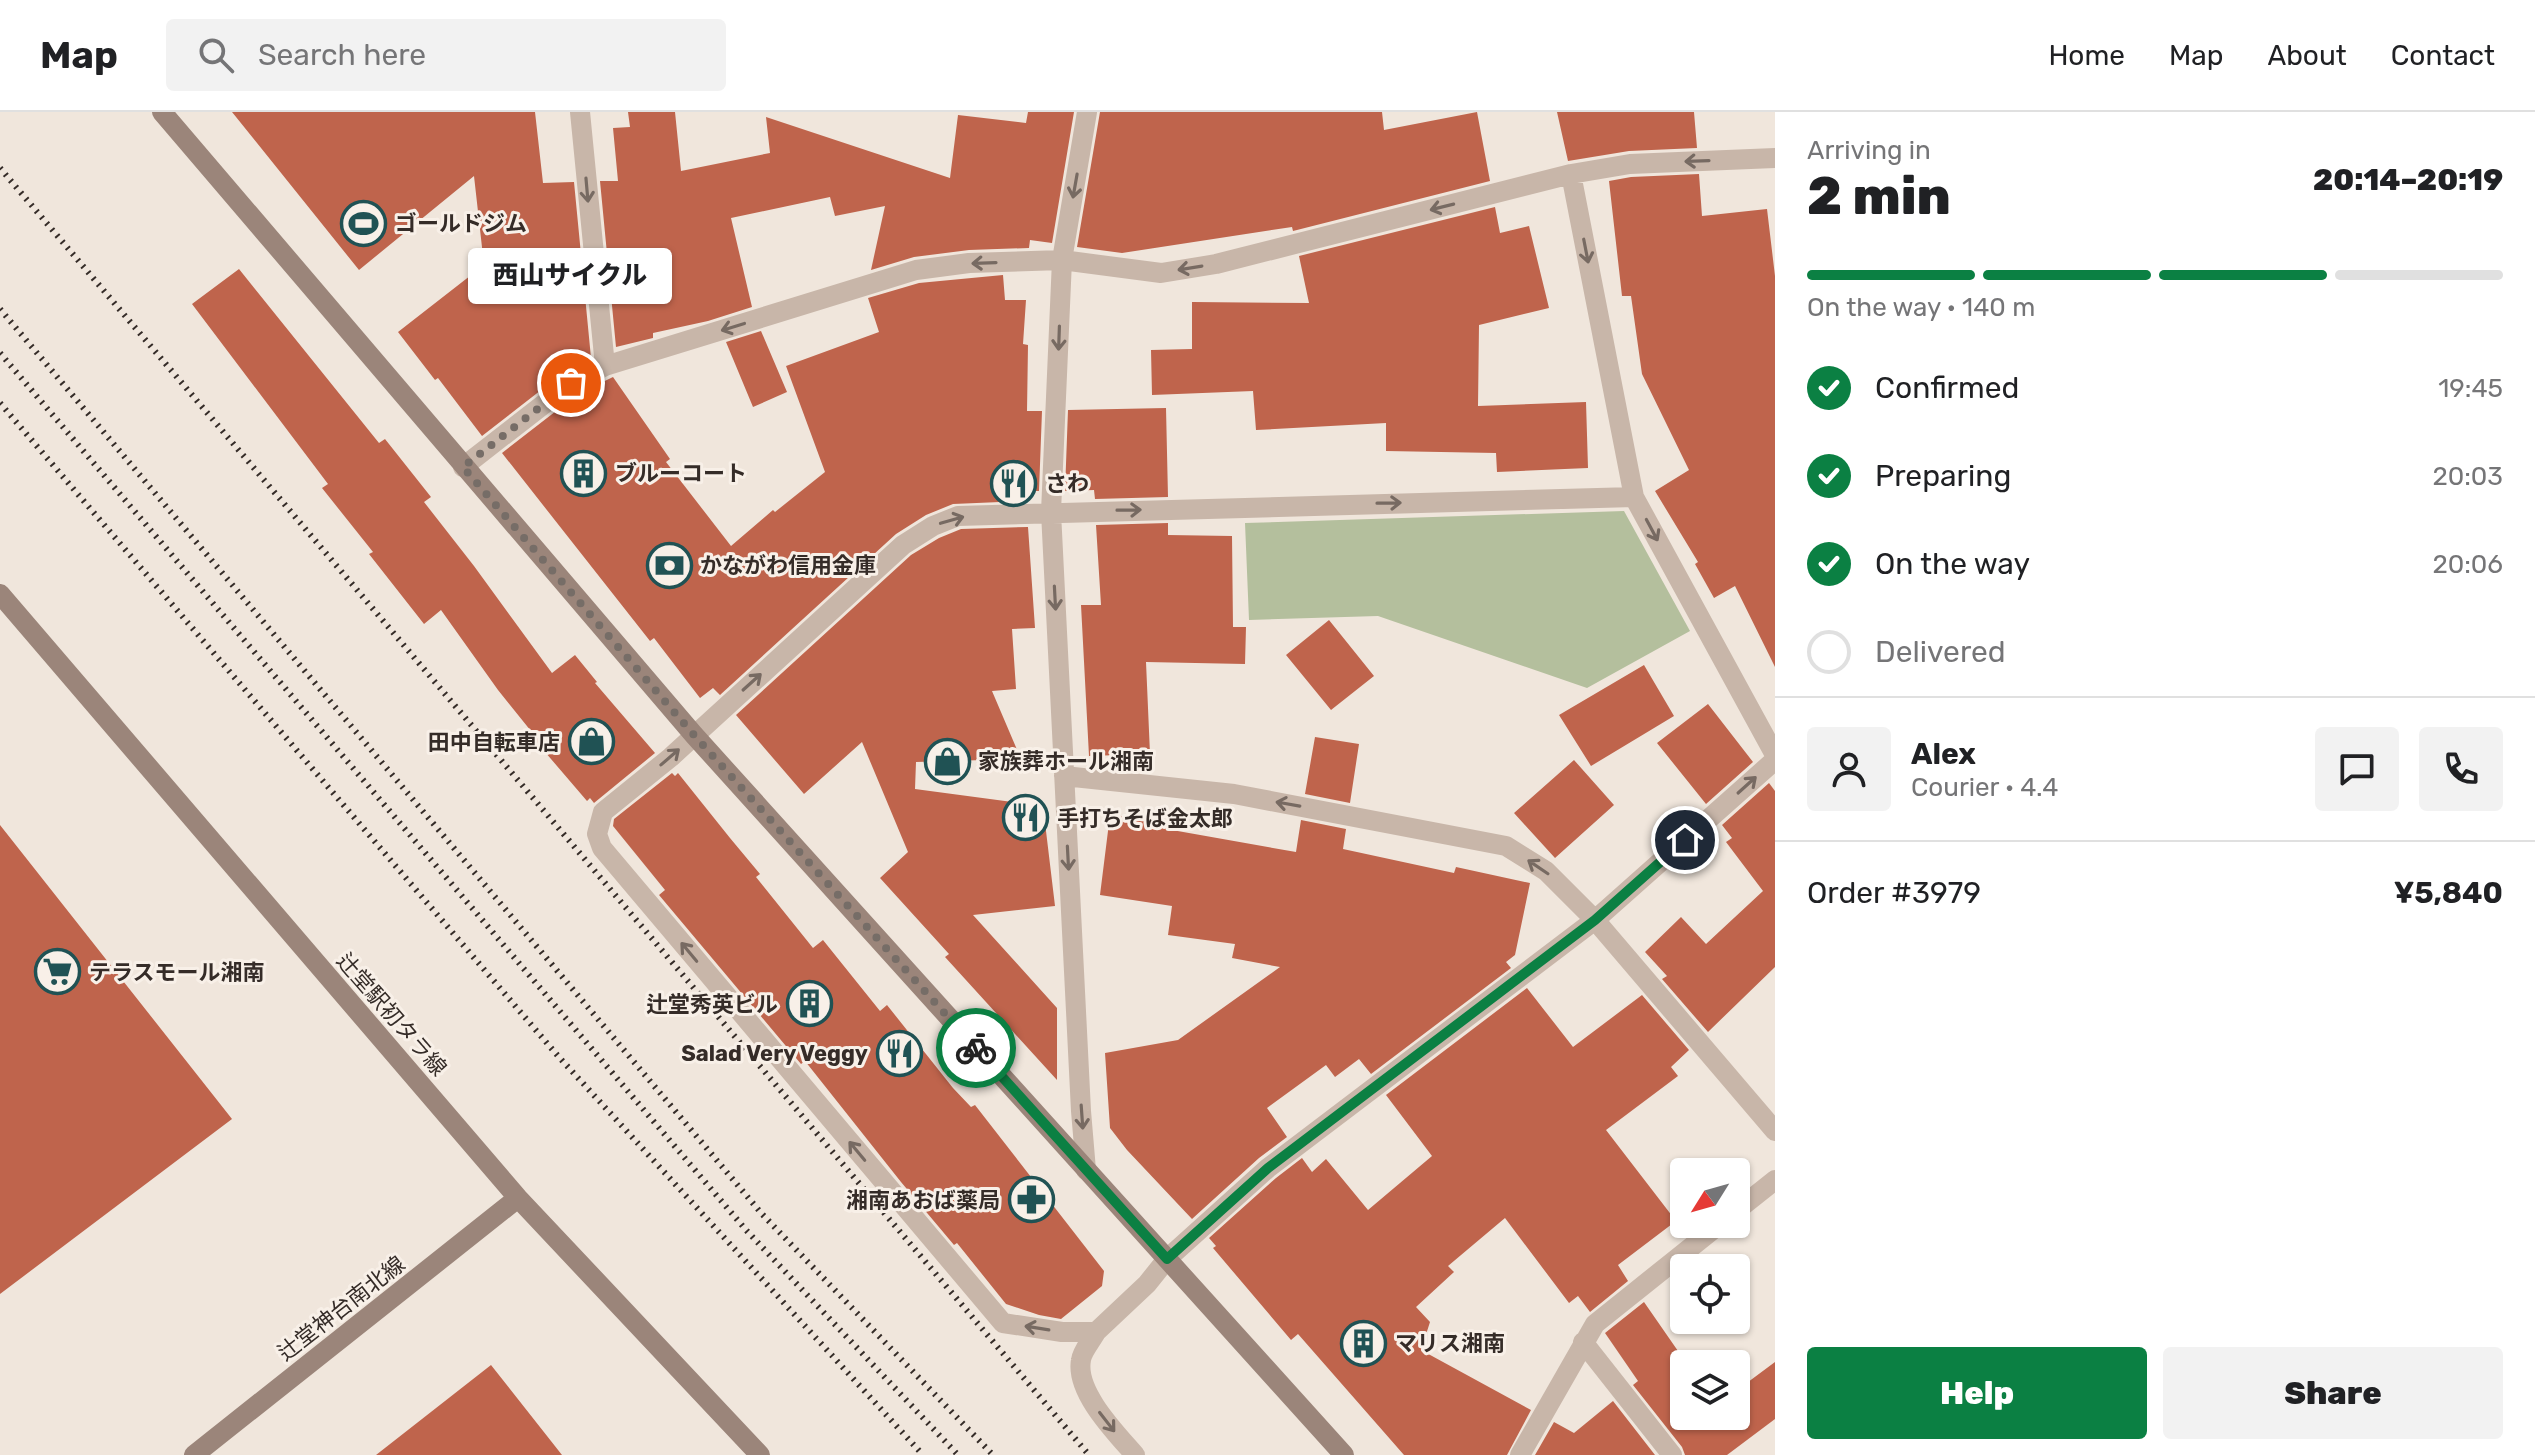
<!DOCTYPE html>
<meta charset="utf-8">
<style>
:root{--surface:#fff;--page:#f2f2f2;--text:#202124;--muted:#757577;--line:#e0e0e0;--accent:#0b8043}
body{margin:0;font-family:Rubik,"Noto Sans JP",sans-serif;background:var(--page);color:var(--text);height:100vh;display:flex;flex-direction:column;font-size:30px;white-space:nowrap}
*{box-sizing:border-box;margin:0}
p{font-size:26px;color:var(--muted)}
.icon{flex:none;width:44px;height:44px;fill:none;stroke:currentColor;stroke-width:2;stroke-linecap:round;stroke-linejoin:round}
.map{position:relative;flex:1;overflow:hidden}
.drawer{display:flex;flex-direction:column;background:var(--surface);width:760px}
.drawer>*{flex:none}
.needle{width:52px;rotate:233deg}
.controls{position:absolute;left:1670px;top:1046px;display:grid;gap:16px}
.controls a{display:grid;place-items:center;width:80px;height:80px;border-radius:8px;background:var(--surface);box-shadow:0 2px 6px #0004;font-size:40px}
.pin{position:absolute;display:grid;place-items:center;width:68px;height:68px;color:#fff;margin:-34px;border:4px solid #fff;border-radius:50%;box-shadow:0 2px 8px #0007}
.courier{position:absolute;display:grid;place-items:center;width:80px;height:80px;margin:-40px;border:6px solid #0b8043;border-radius:50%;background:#fff;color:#222;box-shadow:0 2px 10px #0007}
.bubble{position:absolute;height:56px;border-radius:8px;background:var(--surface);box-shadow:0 2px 6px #0004;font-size:26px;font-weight:800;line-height:56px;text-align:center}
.overview em{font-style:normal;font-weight:800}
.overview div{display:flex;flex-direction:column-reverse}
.overview{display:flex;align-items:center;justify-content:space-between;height:136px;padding:0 32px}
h1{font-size:52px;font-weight:800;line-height:60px}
.bar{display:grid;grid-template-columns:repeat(4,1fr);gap:12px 8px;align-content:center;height:96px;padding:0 32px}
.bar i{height:10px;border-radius:6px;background:var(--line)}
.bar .active{background:var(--accent)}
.bar p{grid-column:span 4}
.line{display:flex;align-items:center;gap:20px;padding:0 32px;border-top:2px solid var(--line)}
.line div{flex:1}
.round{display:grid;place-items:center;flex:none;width:84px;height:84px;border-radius:8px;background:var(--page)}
ol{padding:0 32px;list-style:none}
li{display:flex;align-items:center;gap:24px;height:88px}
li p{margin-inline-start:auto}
li .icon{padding:8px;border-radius:50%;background:var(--accent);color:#fff;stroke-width:4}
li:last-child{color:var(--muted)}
li i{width:44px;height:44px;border:4px solid var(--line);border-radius:50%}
.cta{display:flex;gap:16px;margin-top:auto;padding:16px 32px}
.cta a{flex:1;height:92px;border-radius:8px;background:var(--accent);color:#fff;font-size:32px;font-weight:800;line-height:92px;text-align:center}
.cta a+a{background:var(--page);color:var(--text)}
header{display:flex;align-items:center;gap:48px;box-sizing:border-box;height:112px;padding:0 40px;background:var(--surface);border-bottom:2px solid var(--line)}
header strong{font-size:38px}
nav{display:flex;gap:44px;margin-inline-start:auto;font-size:28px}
.search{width:560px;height:72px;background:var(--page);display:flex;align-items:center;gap:20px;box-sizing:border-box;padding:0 28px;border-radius:8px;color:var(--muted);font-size:30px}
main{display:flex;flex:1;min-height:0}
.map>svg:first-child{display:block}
</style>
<header>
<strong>Map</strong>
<div class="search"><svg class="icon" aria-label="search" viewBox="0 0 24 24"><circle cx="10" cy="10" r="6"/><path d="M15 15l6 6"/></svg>Search here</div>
<nav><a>Home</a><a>Map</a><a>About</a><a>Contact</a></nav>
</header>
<main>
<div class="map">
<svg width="1775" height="1343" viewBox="0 0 1775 1343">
<rect width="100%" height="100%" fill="#f0e6dc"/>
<path fill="#b4bf9d" d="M1624 399 1690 519 1587 576 1378 504 1249 508 1245 411Z"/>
<path fill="#bf644c" d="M232 0H535L543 71 574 70 591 246 563 261 482 324 438 266 435 268 398 220 484 153 474 64 359 158Z
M628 0H675L681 59 770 41 766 5 950 66 958 3 1026 11 1028 0H1074L1052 131 1030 128 1029 136 969 138 914 145 871 158 885 94 835 104 830 85 731 106 752 195 708 209 653 221V226L616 235 600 69H618L613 16 630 15Z
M1100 0H1382L1384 18 1477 0 1490 69 1293 119 1292 115 1122 141 1077 135Z
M1557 0H1694L1697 36 1629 39 1568 49Z
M1699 62 1702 104 1767 97 1775 164V555L1735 474 1714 486 1695 452 1698 450 1655 379 1689 358 1642 262 1631 184H1622L1609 69 1631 65Z
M1495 95 1500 121 1529 114 1549 196 1479 213 1478 294 1586 290 1588 356 1497 360 1496 341 1386 339V311L1256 318 1253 279 1152 283 1151 238 1192 237V190L1309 191 1299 144Z
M239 157 379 331 385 327 431 385 424 390 474 454 552 561 575 543 597 570 595 571 655 641 594 691 590 686 587 689 533 626 535 624 498 578 441 498 424 512 369 442 373 440 322 376 328 372 192 192Z
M1003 163 1005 188H1026L1023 232 1028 233 1027 299H1042L1039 379H1025L1026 389 953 392 926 403 896 422 720 583 713 576 700 586 654 526 650 529 502 341 578 282 613 265 670 347 666 350 731 434 773 398 775 400 825 360 786 254 879 220 868 186 919 171Z
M761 219 787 280 753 295 726 230Z
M1166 296 1168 385 1095 387 1094 378 1065 379 1068 298Z
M1168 411V423L1232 424 1233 515H1246L1245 552 1146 550 1150 642 1089 644 1081 493H1101L1096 413Z
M1028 415 1035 516 1012 517 1016 577 992 579 1021 647 916 650 915 677 1043 694 1055 794 973 803 1057 896V968L945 845 949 842 880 766 908 740 862 630 804 682 736 603 911 443 939 426 961 417Z
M1329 508 1374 564 1331 598 1286 543Z
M1644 553 1674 604 1591 654 1559 603Z
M1708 592 1753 650 1706 692 1657 631Z
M1315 625 1359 632 1350 691 1305 682Z
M1574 648 1614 693 1555 746 1514 701Z
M672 661 675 664 678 661 730 726 760 762 756 765 813 836 823 828 880 899 887 893 953 976 971 995 975 993 1104 1159 1102 1174 1061 1207 1039 1203 1006 1192 957 1131 954 1133 901 1070 805 949 801 952 659 783 665 778 613 714 614 707Z
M1769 671 1775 679V855L1708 920 1662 867 1667 864 1645 840 1681 805 1706 832 1763 779 1726 730 1732 726 1722 713Z
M1110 703 1173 712 1172 718 1296 740 1301 708 1346 717 1343 737 1454 761 1456 755 1530 771 1515 843 1506 850 1511 856 1371 962 1359 947 1335 965 1326 953 1267 996 1287 1025 1259 1046 1192 1107 1127 1038 1110 1016 1105 941 1178 928 1280 855 1232 846 1235 832 1168 823 1172 794 1100 783Z
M0 713 232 1007 0 1182Z
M1527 876 1573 935 1642 883 1689 938 1671 955 1678 964 1606 1018 1676 1109 1618 1153 1628 1169 1590 1200 1578 1184 1569 1191 1505 1106 1448 1154 1454 1160 1416 1195 1430 1210 1421 1238 1531 1298 1507 1343H1404L1298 1222 1291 1228 1213 1136 1216 1134 1209 1126 1276 1066 1302 1046 1312 1060 1326 1047 1368 1098 1432 1044 1386 983Z
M1644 1190 1687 1252H1684V1304H1736V1279L1775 1250V1307L1727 1343H1685L1682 1335 1633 1273 1638 1269 1605 1221Z
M491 1253 562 1343H376Z
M1613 1289 1655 1343H1535L1554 1310 1574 1321Z"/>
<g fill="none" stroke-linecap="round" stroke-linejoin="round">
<path stroke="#c8b6a9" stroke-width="20" d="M580 0 605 254
M1571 62 1634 385 1775 643
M463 355 571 271 605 254 916 158 969 151 1062 148 1161 161 1216 152 1571 62 1630 52 1775 46
M1634 385 958 404 933 414 903 433 671 645 603 700 597 722 602 736 1003 1211 1062 1220H1096L1147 1172 1167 1147 1268 1056 1595 808 1775 648
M1064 664 1234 682 1506 734 1546 759 1595 808 1775 1019
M1086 1058 1081 999 1051 400 1062 148 1087 0
M1736 1099 1775 1068
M1096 1220C1092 1228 1082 1239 1081 1248 1075 1280 1116 1321 1135 1343
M1583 1230 1672 1343
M1520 1343 1595 1212 1720 1112"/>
<path stroke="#9b857a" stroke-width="20" d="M162 0 694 623 1344 1343
M0 482 518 1086 760 1343
M194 1343 518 1086"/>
<path stroke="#352c28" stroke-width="6" stroke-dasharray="2 6" stroke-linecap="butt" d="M0 56 1089 1343
M0 197 762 1102 993 1343
M0 241 746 1118 958 1343
M0 291 558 944 923 1343"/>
</g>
<defs><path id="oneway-shaft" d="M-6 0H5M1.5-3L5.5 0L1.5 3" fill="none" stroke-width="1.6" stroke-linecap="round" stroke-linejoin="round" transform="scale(2)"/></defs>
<g stroke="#776a62">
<use href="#oneway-shaft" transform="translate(1697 49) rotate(178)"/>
<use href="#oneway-shaft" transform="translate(1075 74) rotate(100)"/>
<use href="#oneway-shaft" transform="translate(587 78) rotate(85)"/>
<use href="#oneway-shaft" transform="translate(1442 95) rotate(166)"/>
<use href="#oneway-shaft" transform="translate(1586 139) rotate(79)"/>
<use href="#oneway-shaft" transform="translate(984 151) rotate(178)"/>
<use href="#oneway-shaft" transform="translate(1190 156) rotate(171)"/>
<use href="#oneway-shaft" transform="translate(733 215) rotate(163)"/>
<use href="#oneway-shaft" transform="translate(1059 226) rotate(92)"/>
<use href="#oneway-shaft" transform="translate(1389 391) rotate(-1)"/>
<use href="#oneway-shaft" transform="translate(1129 398) rotate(-1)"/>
<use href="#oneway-shaft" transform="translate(952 408) rotate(-16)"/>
<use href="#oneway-shaft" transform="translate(1652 418) rotate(62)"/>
<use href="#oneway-shaft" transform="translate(1055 486) rotate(87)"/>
<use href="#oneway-shaft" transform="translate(752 570) rotate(-42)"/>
<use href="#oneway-shaft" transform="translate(670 645) rotate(-41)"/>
<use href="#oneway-shaft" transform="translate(1747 673) rotate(-42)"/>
<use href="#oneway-shaft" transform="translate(1288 692) rotate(-170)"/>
<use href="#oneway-shaft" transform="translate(1068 746) rotate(87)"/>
<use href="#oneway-shaft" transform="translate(1538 755) rotate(-146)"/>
<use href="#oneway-shaft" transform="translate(689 840) rotate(-130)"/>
<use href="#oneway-shaft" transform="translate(1082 1005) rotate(86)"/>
<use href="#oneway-shaft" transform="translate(857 1039) rotate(-130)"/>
<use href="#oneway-shaft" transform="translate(1037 1216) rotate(-171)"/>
<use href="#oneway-shaft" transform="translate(1107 1310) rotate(52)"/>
</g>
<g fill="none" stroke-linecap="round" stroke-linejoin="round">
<path stroke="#766d67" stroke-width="8" stroke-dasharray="0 14.4" d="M571 271 463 355 694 623 976 936"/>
<path stroke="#0b8043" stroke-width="10" d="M976 936 1167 1147 1268 1056 1595 808 1685 728"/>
</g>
<defs>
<symbol id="stadium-ring" viewBox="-11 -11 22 22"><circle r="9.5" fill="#f8f0e8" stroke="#205254" stroke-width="1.5"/><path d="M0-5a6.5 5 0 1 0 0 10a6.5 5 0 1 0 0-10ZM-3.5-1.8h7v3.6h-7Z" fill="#205254"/></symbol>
<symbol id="building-ring" viewBox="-11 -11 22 22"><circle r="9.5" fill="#f8f0e8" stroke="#205254" stroke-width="1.5"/><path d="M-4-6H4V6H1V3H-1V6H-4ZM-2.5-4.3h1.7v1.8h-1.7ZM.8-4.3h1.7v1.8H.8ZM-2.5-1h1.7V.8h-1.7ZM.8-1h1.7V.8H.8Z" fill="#205254"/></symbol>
<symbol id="restaurant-ring" viewBox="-11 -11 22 22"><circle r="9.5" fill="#f8f0e8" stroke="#205254" stroke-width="1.5"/><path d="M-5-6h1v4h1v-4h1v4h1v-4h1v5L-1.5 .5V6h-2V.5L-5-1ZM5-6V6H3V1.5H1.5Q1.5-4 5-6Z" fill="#205254"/></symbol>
<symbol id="bank-ring" viewBox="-11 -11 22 22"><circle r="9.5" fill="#f8f0e8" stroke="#205254" stroke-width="1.5"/><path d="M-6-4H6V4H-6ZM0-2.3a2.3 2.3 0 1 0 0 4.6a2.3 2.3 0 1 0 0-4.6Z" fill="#205254"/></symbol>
<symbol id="shop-ring" viewBox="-11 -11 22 22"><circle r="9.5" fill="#f8f0e8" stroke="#205254" stroke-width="1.5"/><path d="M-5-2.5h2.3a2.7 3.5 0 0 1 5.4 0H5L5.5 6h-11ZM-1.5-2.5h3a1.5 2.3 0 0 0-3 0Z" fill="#205254"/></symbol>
<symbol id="supermarket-ring" viewBox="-11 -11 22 22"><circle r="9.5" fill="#f8f0e8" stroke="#205254" stroke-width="1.5"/><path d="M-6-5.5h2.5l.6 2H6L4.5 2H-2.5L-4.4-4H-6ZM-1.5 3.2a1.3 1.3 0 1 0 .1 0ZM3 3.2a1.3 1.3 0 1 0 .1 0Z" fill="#205254"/></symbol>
<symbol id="pharmacy-ring" viewBox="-11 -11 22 22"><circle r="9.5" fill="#f8f0e8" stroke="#205254" stroke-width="1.5"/><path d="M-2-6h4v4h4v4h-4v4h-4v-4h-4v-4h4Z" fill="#205254"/></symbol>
</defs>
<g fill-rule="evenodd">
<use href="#stadium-ring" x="338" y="86" width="51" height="51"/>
<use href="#building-ring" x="558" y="336" width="51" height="51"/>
<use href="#restaurant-ring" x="988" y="346" width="51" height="51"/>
<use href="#bank-ring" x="644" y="428" width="51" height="51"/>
<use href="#shop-ring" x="566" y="604" width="51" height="51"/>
<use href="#shop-ring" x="922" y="624" width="51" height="51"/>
<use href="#restaurant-ring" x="1000" y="680" width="51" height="51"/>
<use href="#supermarket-ring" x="32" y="834" width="51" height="51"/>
<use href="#building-ring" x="784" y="866" width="51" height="51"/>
<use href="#restaurant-ring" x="874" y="916" width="51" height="51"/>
<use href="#pharmacy-ring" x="1006" y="1062" width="51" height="51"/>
<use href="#building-ring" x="1338" y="1206" width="51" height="51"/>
</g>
<g text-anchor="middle" stroke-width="6" stroke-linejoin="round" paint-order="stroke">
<g font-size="22" font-weight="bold" fill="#352c28" stroke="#f8f0e8" text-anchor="start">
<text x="395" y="119">ゴールドジム</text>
<text x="615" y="369">ブルーコート</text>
<text x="1045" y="379">さわ</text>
<text x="700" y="461">かながわ信用金庫</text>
<text x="560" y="638" text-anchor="end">田中自転車店</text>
<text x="978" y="657">家族葬ホール湘南</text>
<text x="1057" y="714">手打ちそば金太郎</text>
<text x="89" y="868">テラスモール湘南</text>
<text x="778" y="900" text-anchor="end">辻堂秀英ビル</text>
<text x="868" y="949" text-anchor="end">Salad Very Veggy</text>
<text x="1000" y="1096" text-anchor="end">湘南あおば薬局</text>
<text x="1395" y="1239">マリス湘南</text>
</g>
<g font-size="22" fill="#352c28" stroke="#f8f0e8">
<text transform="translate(392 902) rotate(49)" y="8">辻堂駅初タラ線</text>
<text transform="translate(341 1196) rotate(-38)" y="8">辻堂神台南北線</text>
</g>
</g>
</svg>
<div class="controls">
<a><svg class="needle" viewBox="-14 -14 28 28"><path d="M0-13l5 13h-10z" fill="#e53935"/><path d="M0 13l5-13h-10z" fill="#757577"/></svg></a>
<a><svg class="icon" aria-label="locate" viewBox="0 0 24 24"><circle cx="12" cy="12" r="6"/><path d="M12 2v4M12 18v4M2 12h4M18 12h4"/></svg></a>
<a><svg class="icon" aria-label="layers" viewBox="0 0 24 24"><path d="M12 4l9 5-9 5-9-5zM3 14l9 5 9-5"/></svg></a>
</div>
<div class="pin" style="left:571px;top:271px;background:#ea580c"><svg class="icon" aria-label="bag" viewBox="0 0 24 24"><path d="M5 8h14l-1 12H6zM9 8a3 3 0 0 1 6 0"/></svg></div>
<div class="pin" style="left:1685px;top:728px;background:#1f2937"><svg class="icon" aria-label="home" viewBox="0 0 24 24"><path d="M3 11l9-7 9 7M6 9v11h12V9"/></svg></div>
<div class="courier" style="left:976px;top:936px"><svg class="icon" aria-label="bike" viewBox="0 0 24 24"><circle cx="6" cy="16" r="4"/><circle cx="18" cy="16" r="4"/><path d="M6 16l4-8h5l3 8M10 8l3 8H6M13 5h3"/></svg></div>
<div class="bubble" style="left:468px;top:136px;width:204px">西山サイクル</div>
</div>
<section class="drawer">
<div class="overview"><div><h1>2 min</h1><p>Arriving in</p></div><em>20:14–20:19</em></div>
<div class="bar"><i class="active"></i><i class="active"></i><i class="active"></i><i></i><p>On the way · 140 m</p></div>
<ol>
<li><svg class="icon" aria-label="check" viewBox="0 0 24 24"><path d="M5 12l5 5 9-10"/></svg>Confirmed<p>19:45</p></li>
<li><svg class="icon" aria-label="check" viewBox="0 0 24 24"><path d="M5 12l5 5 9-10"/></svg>Preparing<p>20:03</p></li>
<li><svg class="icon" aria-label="check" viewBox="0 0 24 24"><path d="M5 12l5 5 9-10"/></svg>On the way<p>20:06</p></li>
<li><i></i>Delivered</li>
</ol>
<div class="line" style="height:144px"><a class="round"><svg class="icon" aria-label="person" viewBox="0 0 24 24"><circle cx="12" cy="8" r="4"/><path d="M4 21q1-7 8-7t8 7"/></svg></a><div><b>Alex</b><p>Courier · 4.4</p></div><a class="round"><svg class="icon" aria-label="chat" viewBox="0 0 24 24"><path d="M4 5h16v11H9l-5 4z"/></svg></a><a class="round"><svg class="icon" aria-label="phone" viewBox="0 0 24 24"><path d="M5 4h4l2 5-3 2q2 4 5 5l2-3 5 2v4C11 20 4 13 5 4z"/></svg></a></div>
<div class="line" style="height:104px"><div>Order #3979</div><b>¥5,840</b></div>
<div class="cta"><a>Help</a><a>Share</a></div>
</section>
</main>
